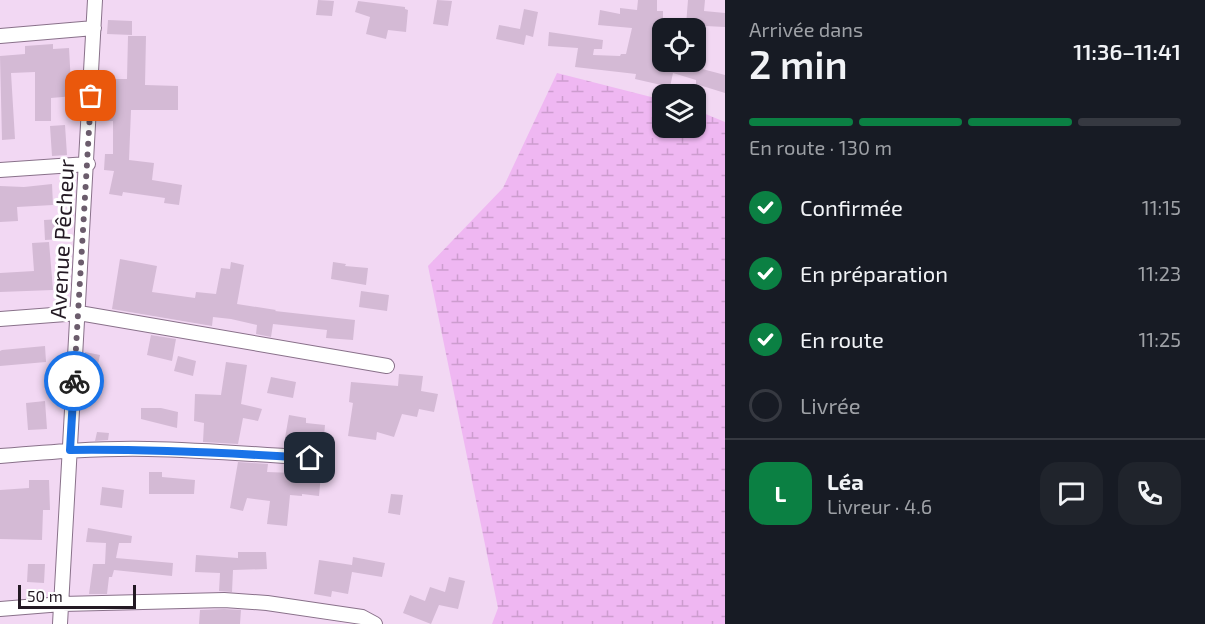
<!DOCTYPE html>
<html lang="fr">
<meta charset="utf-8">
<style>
:root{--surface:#171b24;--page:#20242c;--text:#f1f3f6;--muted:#9ea1a6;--line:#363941;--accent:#0b8043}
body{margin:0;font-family:"Exo 2",sans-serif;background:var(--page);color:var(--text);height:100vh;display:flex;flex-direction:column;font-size:22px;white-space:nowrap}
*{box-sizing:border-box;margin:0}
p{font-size:20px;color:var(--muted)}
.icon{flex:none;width:33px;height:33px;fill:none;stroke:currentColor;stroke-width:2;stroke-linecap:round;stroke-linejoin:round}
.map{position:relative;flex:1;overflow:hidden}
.details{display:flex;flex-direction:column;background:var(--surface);width:480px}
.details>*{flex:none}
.tools{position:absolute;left:652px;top:18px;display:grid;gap:12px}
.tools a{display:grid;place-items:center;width:54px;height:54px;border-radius:12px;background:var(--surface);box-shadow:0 2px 4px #0004;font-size:30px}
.scale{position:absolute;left:18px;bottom:15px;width:118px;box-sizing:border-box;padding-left:6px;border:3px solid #231923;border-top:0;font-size:16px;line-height:21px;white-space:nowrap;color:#231923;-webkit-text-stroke:4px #fff;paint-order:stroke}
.pin{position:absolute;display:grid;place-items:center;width:51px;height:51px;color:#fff;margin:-26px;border-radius:12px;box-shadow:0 3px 9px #0006}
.courier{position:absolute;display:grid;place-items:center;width:60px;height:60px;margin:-30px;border:4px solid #1a73e8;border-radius:50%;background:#fff;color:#222;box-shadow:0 2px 8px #0007}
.head em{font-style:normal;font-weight:600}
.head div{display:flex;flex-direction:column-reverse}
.head{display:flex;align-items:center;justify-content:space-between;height:102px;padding:0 24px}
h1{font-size:39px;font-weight:600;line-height:45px}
.bar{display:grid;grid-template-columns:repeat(4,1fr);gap:9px 6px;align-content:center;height:72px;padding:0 24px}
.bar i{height:8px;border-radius:4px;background:var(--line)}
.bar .on{background:var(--accent)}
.bar p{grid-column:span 4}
.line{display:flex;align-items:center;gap:15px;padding:0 24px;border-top:2px solid var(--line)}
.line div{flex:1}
.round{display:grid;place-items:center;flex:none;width:63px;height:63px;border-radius:18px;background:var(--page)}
ol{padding:0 24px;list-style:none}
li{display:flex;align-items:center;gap:18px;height:66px}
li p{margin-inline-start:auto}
li .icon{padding:6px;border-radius:50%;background:var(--accent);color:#fff;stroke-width:4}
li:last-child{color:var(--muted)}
li i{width:33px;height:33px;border:3px solid var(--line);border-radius:50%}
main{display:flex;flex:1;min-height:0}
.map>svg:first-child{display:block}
</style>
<main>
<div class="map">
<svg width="725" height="624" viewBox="0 0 725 624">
<defs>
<pattern id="wetland-marsh" width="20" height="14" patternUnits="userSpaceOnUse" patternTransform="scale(1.5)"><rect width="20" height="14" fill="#efb7f2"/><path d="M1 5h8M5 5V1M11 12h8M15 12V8" fill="none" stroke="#cd9dcf"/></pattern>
</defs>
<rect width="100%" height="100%" fill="#f2d8f3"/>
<path fill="url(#wetland-marsh)" d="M557 73 663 100V128H696V110L725 122V624H492L498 608 428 266 503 188Z"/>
<path fill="#d4bad5" d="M318 0 334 1 332 16 316 15Z
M437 0 452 1 448 26 433 24Z
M638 0H657V11H663V62H676L725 75V93L696 84V80L673 73 670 87 635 79 636 74 575 67 578 48 548 46 549 32 603 40 602 49H594L593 55 620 56 621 54H626L632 28 598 25 600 10 620 14V8L637 10Z
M688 0H705L704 11 725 13V27L686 25Z
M358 1 405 7V9L408 10 406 32 388 30 386 39 366 34 370 17 355 12Z
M524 9 538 12 533 37 526 35 524 45 496 39 499 25 520 29Z
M108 20 132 21V35L107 34Z
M128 36H146L145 85 178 86V110H131L129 160 154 163 152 180 182 185 179 205 164 203 165 198 123 192 122 196 109 194 114 171 104 170 105 154H113V121H98V107H111V79H127Z
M53 44V49L69 48 71 84H73L74 96 51 98V121H35V72L11 73 15 139 2 140 0 56 25 54V46Z
M65 125 67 155 52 156 50 126Z
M52 184 53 205 17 207 18 221 0 222V186L24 187Z
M61 219 62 239 45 240 44 220Z
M49 242 53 290 0 292V273L34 271 32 243Z
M120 259 157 266 152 292 195 298 196 292 216 294 221 268 230 269 231 262 244 265 237 304 276 310 275 311 355 320 353 340 326 338 327 330 273 324 271 337 256 334 257 325 231 319 213 317 212 326 112 309Z
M333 262 346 264 345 266 368 268 366 285 331 279Z
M361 291 389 295 387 311 359 307Z
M151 335 176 339 172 361 147 355Z
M45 346 46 362 0 366V351L2 350Z
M85 352 100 355 92 391 82 389Z
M178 356 196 361 193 376 174 371Z
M226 362 247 365 241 404 262 409 258 421 243 418 238 444 203 442 204 423 194 421 195 394 221 395Z
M399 374 423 376 421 391 438 394 434 412 419 409 417 417 402 414 394 437 377 432 376 440 348 436 353 403 349 402 351 382 398 386Z
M271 377 296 382 293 398 267 393Z
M45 401 47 429 28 430 26 403Z
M141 408H161L178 412 177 428 141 419Z
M289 415 306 418V423L325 425 323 447 308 446 309 442 285 438Z
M97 432 109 433 108 440 95 441Z
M238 462 268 464 267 472 321 474 319 496 302 494V496L290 495 287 526 267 524 270 501 247 498 243 511 230 508Z
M149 472H162V477L195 480 194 494H149Z
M29 480H49L50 510H43L42 540 0 539V490L29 488Z
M102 487 124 490 122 508 100 505Z
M391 494 403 495 400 515 388 513Z
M88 528 132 536 131 543H119L116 558 173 563 172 576 114 570 112 577H109L107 594H89L93 564H105L106 543 86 542Z
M238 552H266L267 569 233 570 232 592 219 591 220 573 195 572 196 555 238 558Z
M353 557 385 563 382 577 352 572 348 594 332 591 331 597 314 594 319 560 352 565Z
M28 564H45L44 583 27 582Z
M449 577 465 581 458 609 439 605 431 624 403 613 410 595 425 601 430 587 445 592Z
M224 609 241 610 240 624H199L200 610Z"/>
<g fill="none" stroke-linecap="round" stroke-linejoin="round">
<defs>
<path id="street" d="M0 36 94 28
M0 170 88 164
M0 319 79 313 387 366
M0 456C49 452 99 448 148 449 202 450 256 454 310 458
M0 609 62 604 224 600 267 603 362 617 375 624
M60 624 95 0"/>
</defs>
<use href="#street" stroke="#89718a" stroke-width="16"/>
<use href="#street" stroke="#fff" stroke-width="14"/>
</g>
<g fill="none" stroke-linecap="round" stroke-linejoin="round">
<path stroke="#6b5c6c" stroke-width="6" stroke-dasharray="0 10.8" d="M74 381 91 96"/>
<path stroke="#1a73e8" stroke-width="8" d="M74 381 70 450C151 449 230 453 310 458"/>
</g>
<g text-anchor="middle" stroke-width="6" stroke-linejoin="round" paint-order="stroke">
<g font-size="22" fill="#231923" stroke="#fff">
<text transform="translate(62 239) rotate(-87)" y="8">Avenue Pêcheur</text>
</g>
</g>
</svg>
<div class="tools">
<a><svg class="icon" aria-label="locate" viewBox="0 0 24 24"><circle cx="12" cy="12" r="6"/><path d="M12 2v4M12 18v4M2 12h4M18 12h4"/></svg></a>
<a><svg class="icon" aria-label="layers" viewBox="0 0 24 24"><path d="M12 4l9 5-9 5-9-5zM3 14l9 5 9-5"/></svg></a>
</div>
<div class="scale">50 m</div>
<div class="pin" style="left:91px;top:96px;background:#ea580c"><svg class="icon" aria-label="bag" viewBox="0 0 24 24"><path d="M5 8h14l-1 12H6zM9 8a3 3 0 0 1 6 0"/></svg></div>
<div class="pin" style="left:310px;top:458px;background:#1f2937"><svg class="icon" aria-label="home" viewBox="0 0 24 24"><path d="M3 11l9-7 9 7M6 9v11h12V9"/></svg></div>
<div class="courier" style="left:74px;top:381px"><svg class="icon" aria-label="bike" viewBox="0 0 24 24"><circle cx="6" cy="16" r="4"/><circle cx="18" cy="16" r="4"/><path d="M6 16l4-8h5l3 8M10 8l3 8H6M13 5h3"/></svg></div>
</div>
<section class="details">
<div class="head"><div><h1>2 min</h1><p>Arrivée dans</p></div><em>11:36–11:41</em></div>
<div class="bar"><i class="on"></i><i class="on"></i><i class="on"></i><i></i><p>En route · 130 m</p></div>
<ol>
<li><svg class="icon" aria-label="check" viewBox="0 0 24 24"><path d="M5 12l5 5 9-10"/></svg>Confirmée<p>11:15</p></li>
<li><svg class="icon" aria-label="check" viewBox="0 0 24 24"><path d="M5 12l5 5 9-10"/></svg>En préparation<p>11:23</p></li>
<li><svg class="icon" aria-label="check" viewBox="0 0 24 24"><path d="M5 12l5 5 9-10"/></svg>En route<p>11:25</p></li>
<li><i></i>Livrée</li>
</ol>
<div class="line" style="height:108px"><b class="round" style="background:var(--accent);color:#fff">L</b><div><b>Léa</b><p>Livreur · 4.6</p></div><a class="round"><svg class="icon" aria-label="chat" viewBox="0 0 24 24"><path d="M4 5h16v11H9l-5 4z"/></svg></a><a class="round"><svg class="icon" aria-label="phone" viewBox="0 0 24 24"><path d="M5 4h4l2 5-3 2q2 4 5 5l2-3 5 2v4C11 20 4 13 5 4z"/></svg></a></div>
</section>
</main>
